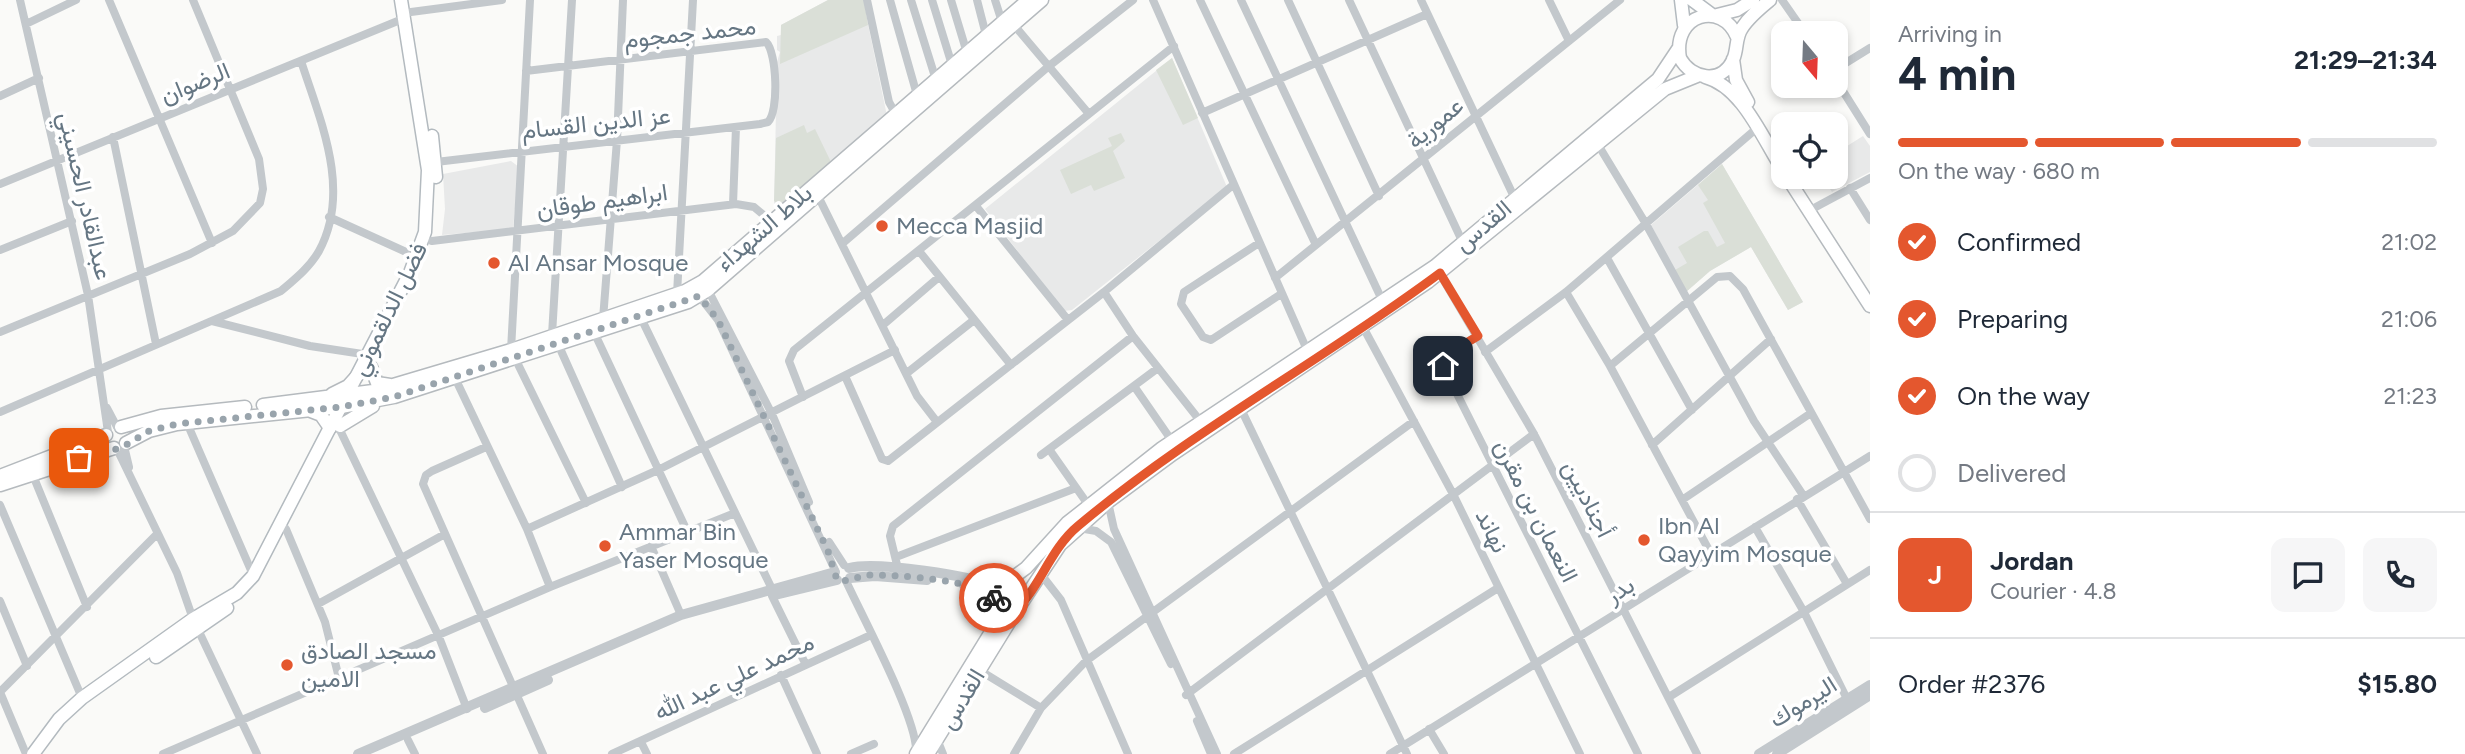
<!DOCTYPE html>
<meta charset="utf-8">
<style>
:root{--surface:#fff;--page:#f6f6f7;--text:#1f2937;--muted:#747a83;--line:#e0e1e3;--accent:#e4572e}
body{margin:0;font-family:Figtree,Vazirmatn,sans-serif;background:var(--page);color:var(--text);height:100vh;display:flex;flex-direction:column;font-size:26px;white-space:nowrap}
*{box-sizing:border-box;margin:0}
p{font-size:23px;color:var(--muted)}
.icon{flex:none;width:38px;height:38px;fill:none;stroke:currentColor;stroke-width:2;stroke-linecap:round;stroke-linejoin:round}
.map{position:relative;flex:1;overflow:hidden}
.side{display:flex;flex-direction:column;background:var(--surface);width:595px}
.side>*{flex:none}
.needle{width:46px;rotate:161deg}
.fabs{position:absolute;left:1771px;top:21px;display:grid;gap:14px}
.fabs a{display:grid;place-items:center;width:77px;height:77px;border-radius:14px;background:var(--surface);box-shadow:0 4px 10px #0003;font-size:35px}
.pin{position:absolute;display:grid;place-items:center;width:60px;height:60px;color:#fff;margin:-30px;border-radius:14px;box-shadow:0 4px 10px #0006}
.courier{position:absolute;display:grid;place-items:center;width:70px;height:70px;margin:-35px;border:5px solid #e4572e;border-radius:50%;background:#fff;color:#222;box-shadow:0 2px 9px #0007}
.summary em{font-style:normal;font-weight:700}
.summary div{display:flex;flex-direction:column-reverse}
.summary{display:flex;align-items:center;justify-content:space-between;height:119px;padding:0 28px}
h1{font-size:46px;font-weight:700;line-height:52px}
.bar{display:grid;grid-template-columns:repeat(4,1fr);gap:10px 7px;align-content:center;height:84px;padding:0 28px}
.bar i{height:9px;border-radius:5px;background:var(--line)}
.bar .on{background:var(--accent)}
.bar p{grid-column:span 4}
.line{display:flex;align-items:center;gap:18px;padding:0 28px;border-top:2px solid var(--line)}
.line div{flex:1}
.round{display:grid;place-items:center;flex:none;width:74px;height:74px;border-radius:14px;background:var(--page)}
ol{padding:0 28px;list-style:none}
li{display:flex;align-items:center;gap:21px;height:77px}
li p{margin-inline-start:auto}
li .icon{padding:7px;border-radius:50%;background:var(--accent);color:#fff;stroke-width:4}
li:last-child{color:var(--muted)}
li i{width:38px;height:38px;border:4px solid var(--line);border-radius:50%}
main{display:flex;flex:1;min-height:0}
.map>svg:first-child{display:block}
</style>
<main>
<div class="map">
<svg width="1870" height="754" viewBox="0 0 1870 754">
<rect width="100%" height="100%" fill="#fafaf8"/>
<path fill="#e8e9e9" d="M828 0H863L887 116 783 203 774 206 777 62 780 52 777 50V36L781 35V25Z
M1172 58 1227 187 1072 310 1064 311 985 209Z
M1863 136 1870 146V172L1832 192 1828 186 1837 179 1836 153Z
M511 161 519 167 513 229 442 235 445 209 443 174Z
M1722 164 1803 302 1788 310 1751 247 1710 271 1686 292 1651 225Z"/>
<path fill="#dadfd7" d="M828 0H864L868 25 780 64 781 25Z
M1172 58 1198 118 1183 125 1156 70Z
M804 125 807 133 815 129 831 162 779 205 774 201 776 138Z
M1121 133 1125 141 1113 151 1125 178 1094 191 1091 185 1071 194 1060 170 1112 146 1108 138Z
M1722 164 1803 302 1788 310 1751 247 1710 271 1686 292 1675 270 1687 263 1678 247 1704 231H1708L1717 247 1725 243 1703 203 1708 200 1698 185Z
M1000 600a8 8 0 1 1 16 0a8 8 0 1 1-16 0Z"/>
<g fill="none" stroke-linecap="round" stroke-linejoin="round">
<defs>
<path id="secondary" d="M1681 0 1684 25
M1692 0 1711 14
M432 136 436 177
M156 657 227 608
M33 754 59 719 82 698 193 619 237 593 253 576 410 273 425 232 428 170 401 0"/>
<path id="primary" d="M1717 15 1737 10 1753 0
M1737 37C1722 0 1672 14 1680 58 1691 79 1721 85 1733 60 1738 49 1735 38 1742 28 1749 17 1759 9 1770 0
M1733 59 1736 80 1748 102
M1705 77C1743 87 1763 140 1783 170
M1787 177 1870 306
M371 367 377 383 390 385
M332 394 348 386 357 376
M263 405 373 391 511 350 685 291 703 281 1028 0
M308 410 321 415 330 428
M340 426 373 406
M121 427 161 416 245 407
M126 443 149 431 177 424 341 407 394 397 688 302 708 290 1042 0
M0 476 106 435
M0 485 114 448
M994 598a14 14 0 1 1 28 0a14 14 0 1 1-28 0Z
M1003 585 1026 568 1067 523 1162 448 1435 266 1658 79 1678 49
M1021 604 1060 545 1108 502 1173 454 1428 282 1665 89 1697 76
M916 754 991 632 998 608
M928 754 1018 608"/>
</defs>
<use href="#secondary" stroke="#b3babf" stroke-width="15"/>
<use href="#primary" stroke="#b5babe" stroke-width="15"/>
<path stroke="#c3c8cc" stroke-width="8" d="M20 0 88 295 108 432
M109 0 212 243
M530 0 511 350 586 503
M867 0 889 102 898 118
M890 0 917 95
M911 0 936 80
M932 0 952 65
M951 0 967 53
M977 0 986 35
M995 0 1002 22
M1153 0 1307 350
M1200 0 1316 245
M1241 0 1383 302
M1288 0 1379 196
M1349 0 1463 243
M1421 0 1515 199
M1549 0 1569 41
M1782 0 1805 33
M411 12 502 0
M26 24 76 0
M1014 25 1089 114
M1836 69 1870 48
M1836 80 1870 134
M0 96 39 78
M1202 113 1427 14
M113 137 156 344
M1597 143 1646 224 1754 421 1803 495
M436 162 760 124 768 122C779 112 777 52 766 42L526 71
M0 184 405 18
M1850 188 1870 220
M818 196 917 396 937 422
M733 204 736 127
M976 206 1068 320
M1814 208 1870 178
M329 217 417 257
M432 241 736 204 754 207 772 222
M843 243 1049 66 1133 0
M1259 243 1184 292 1181 304 1203 337 1211 340 1281 294
M0 250 72 221
M919 251 1011 365
M1607 258 1692 410
M1437 269 1534 434 1697 754
M1275 278 1620 0
M706 286 772 414 809 502
M696 292 718 320 835 570
M1104 292 1133 336 1201 422
M1566 292 1610 366 1711 554
M677 294 693 0
M641 318 772 589
M603 319 617 140 623 0
M212 321 310 346 369 355
M883 325 939 277
M1363 327 1453 494 1580 754
M0 332 190 254 233 231 260 203 263 189 259 159 193 0
M594 332 687 531
M552 335 572 0
M1477 336 1446 355 1443 366 1638 754
M558 344 622 487
M1485 352 1566 292 1756 129
M1610 366 1717 277 1730 276 1743 289 1870 519
M907 373 974 320
M845 376 882 459 888 461 1104 292 1233 185
M455 378 527 529 550 587
M1134 386 1172 441
M803 397 789 361 794 350 1174 46
M107 408 117 427
M1241 409 1407 754
M0 412 281 291C295 279 310 267 319 251 352 190 320 120 301 61
M187 423 253 575
M339 428 439 637 467 709
M1652 445 1771 339
M124 446 129 467
M486 447 432 471 426 475 423 484 543 754
M117 449 177 573 193 619 257 754
M1049 449 1089 506
M1041 455 1158 368
M32 473 87 607
M1797 499 1847 584
M1682 500 1811 413
M1108 502 1114 529 1217 754
M0 505 82 698
M1755 527 1804 612 1847 699
M1079 528 1096 531 1111 542 1171 664
M286 529 325 622 339 678
M527 529 658 470 895 350
M829 542 844 565
M651 546 681 615
M896 557 1076 488
M898 569 890 536 893 526 1133 336
M1040 573 1061 600 1128 754
M846 581C862 616 918 720 916 752
M772 596 806 665
M0 601 27 666
M318 604 445 534
M979 670 1041 708
M781 675 817 754
M0 692 157 534
M0 692 26 754
M1186 695 1534 434
M1669 697 1870 570
M1197 721 1211 754
M1429 729 1444 754
M937 739 943 754
M408 740 415 754
M641 742 647 754
M163 754 550 587 735 513
M612 754 871 635
M851 754 874 744
M1014 754 1041 708 1086 661 1414 421
M1234 754 1498 588
M1390 754 1870 456"/>
<path stroke="#c3c8cc" stroke-width="10" d="M849 568C878 561 971 576 999 587
M850 578 875 576 927 580
M964 585 982 589 994 598
M775 595 837 580
M485 708 548 680
M358 754 681 615 835 572
M1759 754 1870 685
M1777 754 1870 695"/>
<use href="#secondary" stroke="#fff" stroke-width="12"/>
<use href="#primary" stroke="#fff" stroke-width="12"/>
</g>
<g fill="none" stroke-linecap="round" stroke-linejoin="round">
<path stroke="#99a4ac" stroke-width="7" stroke-dasharray="0 12.6" d="M79 458 121 448 149 431 177 424 341 407 394 397 699 296 718 320 828 551 837 580C847 583 858 576 869 575 896 575 975 579 994 598"/>
<path stroke="#e4572e" stroke-width="9" d="M994 598 1002 610H1015C1039 590 1050 549 1078 526 1191 431 1322 361 1440 273L1478 336 1446 355 1443 366"/>
</g>
<g fill="#e4572e" stroke="#fff" stroke-width="2.5">
<circle cx="882" cy="226" r="7"/>
<circle cx="494" cy="263" r="7"/>
<circle cx="1644" cy="540" r="7"/>
<circle cx="605" cy="546" r="7"/>
<circle cx="287" cy="665" r="7"/>
</g>
<g text-anchor="middle" stroke-width="7" stroke-linejoin="round" paint-order="stroke">
<g font-size="24" fill="#657683" stroke="#fff">
<text transform="translate(690 33) rotate(-6)" y="8">محمد جمجوم</text>
<text transform="translate(195 83) rotate(-22)" y="8">الرضوان</text>
<text transform="translate(596 123) rotate(-6)" y="8">عز الدين القسام</text>
<text transform="translate(1435 123) rotate(-40)" y="8">عمورية</text>
<text transform="translate(85 196) rotate(77)" y="8">عبدالقادر الحسيني</text>
<text transform="translate(602 201) rotate(-8)" y="8">ابراهيم طوقان</text>
<text transform="translate(1483 226) rotate(-40)" y="8">القدس</text>
<text transform="translate(764 228) rotate(-41)" y="8">بلاط الشهداء</text>
<text transform="translate(389 309) rotate(-64)" y="8">فضل الدلقموني</text>
<text transform="translate(1588 499) rotate(63)" y="8">أجناديين</text>
<text transform="translate(1536 511) rotate(63)" y="8">النعمان بن مقرن</text>
<text transform="translate(1492 531) rotate(64)" y="8">نهاند</text>
<text transform="translate(1620 590) rotate(-32)" y="8">بدر</text>
<text transform="translate(734 677) rotate(-25)" y="8">محمد علي عبد الله</text>
<text transform="translate(962 699) rotate(-59)" y="8">القدس</text>
<text transform="translate(1803 702) rotate(-32)" y="8">اليرموك</text>
</g>
<g font-size="24" fill="#657683" stroke="#fff" text-anchor="start">
<text x="896" y="234">Mecca Masjid</text>
<text x="508" y="271">Al Ansar Mosque</text>
<text x="1658" y="534">Ibn Al<tspan x="1658" dy="28">Qayyim Mosque</tspan></text>
<text x="619" y="540">Ammar Bin<tspan x="619" dy="28">Yaser Mosque</tspan></text>
<text x="301" y="659">مسجد الصادق<tspan x="301" dy="28">الامين</tspan></text>
</g>
</g>
</svg>
<div class="fabs">
<a><svg class="needle" viewBox="-14 -14 28 28"><path d="M0-13l5 13h-10z" fill="#e53935"/><path d="M0 13l5-13h-10z" fill="#747a83"/></svg></a>
<a><svg class="icon" aria-label="locate" viewBox="0 0 24 24"><circle cx="12" cy="12" r="6"/><path d="M12 2v4M12 18v4M2 12h4M18 12h4"/></svg></a>
</div>
<div class="pin" style="left:79px;top:458px;background:#ea580c"><svg class="icon" aria-label="bag" viewBox="0 0 24 24"><path d="M5 8h14l-1 12H6zM9 8a3 3 0 0 1 6 0"/></svg></div>
<div class="pin" style="left:1443px;top:366px;background:#1f2937"><svg class="icon" aria-label="home" viewBox="0 0 24 24"><path d="M3 11l9-7 9 7M6 9v11h12V9"/></svg></div>
<div class="courier" style="left:994px;top:598px"><svg class="icon" aria-label="bike" viewBox="0 0 24 24"><circle cx="6" cy="16" r="4"/><circle cx="18" cy="16" r="4"/><path d="M6 16l4-8h5l3 8M10 8l3 8H6M13 5h3"/></svg></div>
</div>
<section class="side">
<div class="summary"><div><h1>4 min</h1><p>Arriving in</p></div><em>21:29–21:34</em></div>
<div class="bar"><i class="on"></i><i class="on"></i><i class="on"></i><i></i><p>On the way · 680 m</p></div>
<ol>
<li><svg class="icon" aria-label="check" viewBox="0 0 24 24"><path d="M5 12l5 5 9-10"/></svg>Confirmed<p>21:02</p></li>
<li><svg class="icon" aria-label="check" viewBox="0 0 24 24"><path d="M5 12l5 5 9-10"/></svg>Preparing<p>21:06</p></li>
<li><svg class="icon" aria-label="check" viewBox="0 0 24 24"><path d="M5 12l5 5 9-10"/></svg>On the way<p>21:23</p></li>
<li><i></i>Delivered</li>
</ol>
<div class="line" style="height:126px"><b class="round" style="background:var(--accent);color:#fff">J</b><div><b>Jordan</b><p>Courier · 4.8</p></div><a class="round"><svg class="icon" aria-label="chat" viewBox="0 0 24 24"><path d="M4 5h16v11H9l-5 4z"/></svg></a><a class="round"><svg class="icon" aria-label="phone" viewBox="0 0 24 24"><path d="M5 4h4l2 5-3 2q2 4 5 5l2-3 5 2v4C11 20 4 13 5 4z"/></svg></a></div>
<div class="line" style="height:91px"><div>Order #2376</div><b>$15.80</b></div>
</section>
</main>
